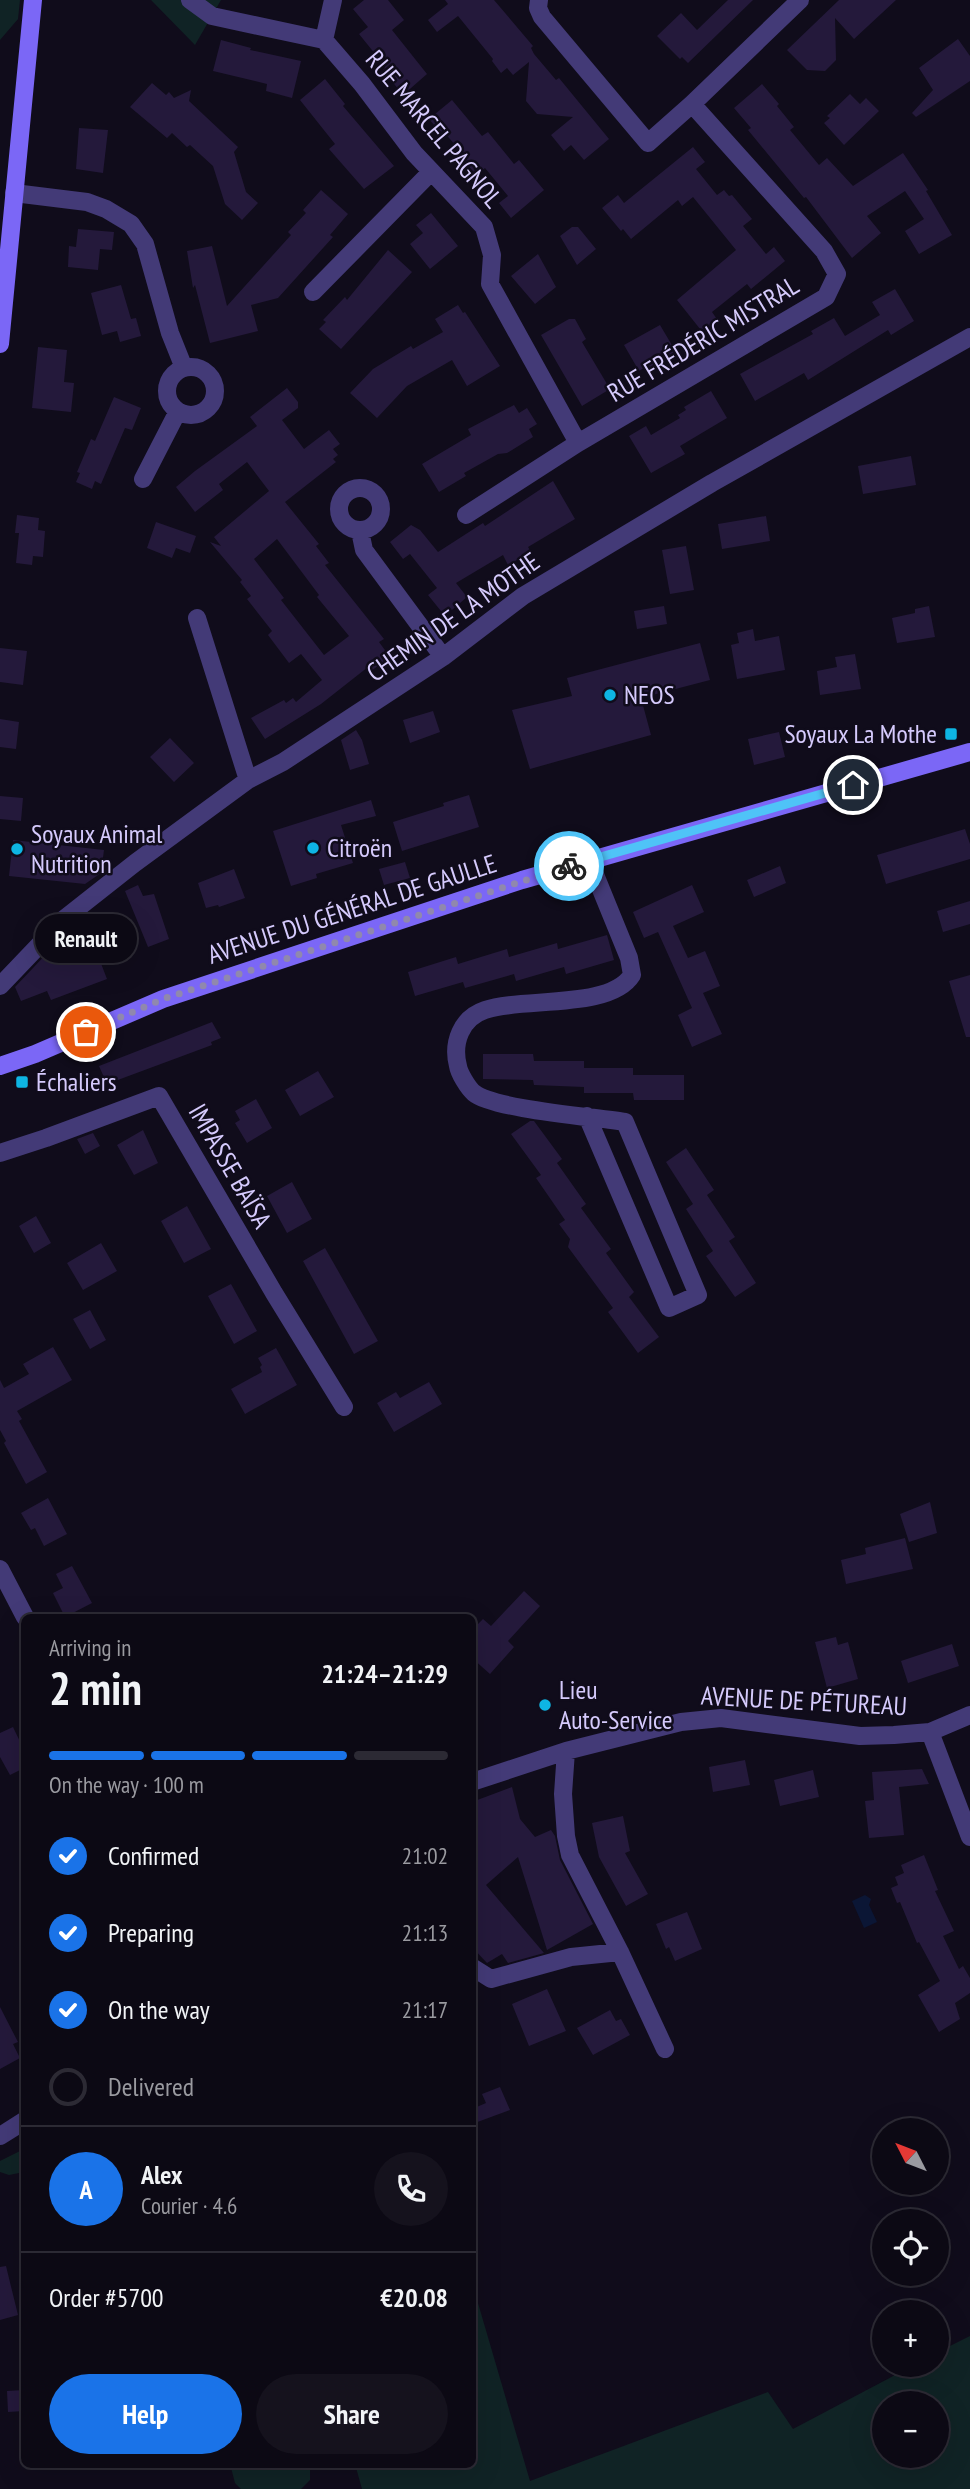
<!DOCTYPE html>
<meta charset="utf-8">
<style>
:root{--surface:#0c0914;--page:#15121d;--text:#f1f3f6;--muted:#9a9aa0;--line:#2c2a34;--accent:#1a73e8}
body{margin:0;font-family:"PT Sans Narrow",sans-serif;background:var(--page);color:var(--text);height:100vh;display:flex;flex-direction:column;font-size:26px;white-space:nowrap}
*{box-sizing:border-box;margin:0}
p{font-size:23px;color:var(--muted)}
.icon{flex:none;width:38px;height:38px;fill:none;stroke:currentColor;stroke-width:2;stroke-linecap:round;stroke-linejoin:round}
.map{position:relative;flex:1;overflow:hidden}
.side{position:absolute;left:21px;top:1614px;width:455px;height:854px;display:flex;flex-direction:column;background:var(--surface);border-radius:10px;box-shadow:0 7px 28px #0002,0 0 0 2px var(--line)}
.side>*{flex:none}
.needle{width:46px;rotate:312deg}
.fabs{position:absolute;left:872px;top:2118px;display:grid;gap:14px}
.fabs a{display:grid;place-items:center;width:77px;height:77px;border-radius:50%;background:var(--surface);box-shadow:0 7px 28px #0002,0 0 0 2px var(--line);font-size:35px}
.pin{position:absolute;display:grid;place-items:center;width:60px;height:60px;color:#fff;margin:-30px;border:4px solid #fff;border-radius:50%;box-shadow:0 2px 7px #0007}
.courier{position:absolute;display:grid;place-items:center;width:70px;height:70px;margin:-35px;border:5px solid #4fc3f7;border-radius:50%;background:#fff;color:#222;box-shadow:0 2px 9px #0007}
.bubble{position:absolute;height:49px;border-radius:24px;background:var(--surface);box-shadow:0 7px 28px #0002,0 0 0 2px var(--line);font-size:23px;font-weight:700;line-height:49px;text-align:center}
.summary em{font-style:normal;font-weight:700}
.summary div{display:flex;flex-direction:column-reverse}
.summary{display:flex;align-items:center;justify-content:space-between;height:119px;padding:0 28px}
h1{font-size:46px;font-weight:700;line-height:52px}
.bar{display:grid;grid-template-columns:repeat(4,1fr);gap:10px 7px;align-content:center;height:84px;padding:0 28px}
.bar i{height:9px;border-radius:5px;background:var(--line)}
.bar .active{background:var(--accent)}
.bar p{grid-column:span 4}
.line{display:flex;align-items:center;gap:18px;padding:0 28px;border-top:2px solid var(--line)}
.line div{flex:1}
.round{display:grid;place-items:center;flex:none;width:74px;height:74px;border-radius:37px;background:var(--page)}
ol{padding:0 28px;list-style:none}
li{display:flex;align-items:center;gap:21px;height:77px}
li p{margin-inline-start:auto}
li .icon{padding:7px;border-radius:50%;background:var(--accent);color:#fff;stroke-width:4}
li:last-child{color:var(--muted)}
li i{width:38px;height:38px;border:4px solid var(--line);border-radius:50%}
.cta{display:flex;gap:14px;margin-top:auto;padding:14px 28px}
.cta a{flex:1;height:80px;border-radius:42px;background:var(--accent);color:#fff;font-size:28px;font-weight:700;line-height:80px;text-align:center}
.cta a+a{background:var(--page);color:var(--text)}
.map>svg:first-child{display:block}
</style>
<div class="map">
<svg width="970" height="2489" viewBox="0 0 970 2489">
<rect width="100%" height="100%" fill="#100c1b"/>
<path fill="#102325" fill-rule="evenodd" d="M0 0H20L18 19 0 40Z
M151 0H221L195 45Z
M24 2149V2172L9 2175 0 2172V2161Z
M473 2286 530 2481 768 2392 793 2429 916 2364H936V2353L970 2336V2489H362L355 2464H472ZM884 2403H936V2455H884Z
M230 2464H310V2480L301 2489H241L235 2483Z"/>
<path fill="#0b1635" d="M865 1895 871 1899 869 1905 877 1922 864 1928 852 1901Z"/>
<path fill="#24193b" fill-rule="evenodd" d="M364 0H388L404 20 392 30 427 74 403 95 383 70 385 68 379 61 380 60 359 34 368 27 353 9Z
M445 0H494L533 46 531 48 534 54 556 80 559 78 609 139 584 160 571 145 564 151 551 135 573 117 537 114 526 101 529 62 513 75 507 68 501 73 492 61 493 59 458 16 437 32 428 20 448 4Z
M728 0H753L688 63 682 57 680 59 657 36 681 13 697 30Z
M839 0H896L854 39 835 18 836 60 825 71 807 70 787 50Z
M958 39 970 56V81L916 117 912 113 933 90 919 68Z
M221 40 251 48 250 50 301 61 292 98 266 91 267 84 213 71Z
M325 79 345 104 343 106 394 166 364 189 329 149 335 144 300 100Z
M152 83 166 95 169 92 174 98 191 90 189 101 238 147 234 152 246 192 258 203 242 220 225 204 213 166 190 145 187 147 172 133 167 138 130 107Z
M762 84 779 104 777 106 794 127 790 130 819 165 827 158 853 186 903 153 928 190 926 191 952 235 919 254 905 231 924 219 905 191 867 216 881 233 852 258 806 197 804 198 748 130 751 128 734 108Z
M850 94 860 104 866 98 879 111 844 145 824 123 830 118 827 116Z
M452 100 482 136 488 132 514 164 519 160 544 190 511 218 499 203 508 196 485 168 476 175 459 155 462 153 443 131 440 132 429 119Z
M79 128 108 130 103 173 76 169Z
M693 147 705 162 696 169 717 195 724 190 729 196 732 195 752 219 743 226 766 254 774 247 785 261 751 289 747 284 712 312 719 322 704 334 677 300 736 250 693 197 682 206 678 200 631 239 623 229 621 231 602 208 618 195 624 203Z
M321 190 348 214 330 235 333 237 278 298 251 305 258 331 210 343 195 285 193 288 187 251 212 246 227 306 291 235 288 232 306 213 303 210Z
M431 213 458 246 430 269 410 244 423 233 416 225Z
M572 227H578L596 249 577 265 560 236Z
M78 229 114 232 112 250 100 249 98 270 68 267 69 246 76 247Z
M388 250 412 272 341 349 319 329 326 322 323 320 345 297 347 300Z
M538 254 556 287 535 304 511 276Z
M121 285 131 319 136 318 141 336 120 342 117 331 102 335 91 293Z
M895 289 914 321 891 335 888 330 808 380 804 373 755 401 740 374 813 334 811 331 834 318 845 336 880 315 872 302Z
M458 305 463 313 465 312 500 366 467 386 452 360 407 386 377 418 350 393 373 369 411 346 413 349 443 332 435 319Z
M569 319H575L586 339 582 342 610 389 582 406 541 335Z
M660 325 676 352 648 369 647 366 639 371 624 345Z
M38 347 67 350 64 382 74 383 71 412 32 408Z
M287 388 298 402V408L282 420 304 449 329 430 340 444 333 449 338 455 333 459 336 462 285 502 319 544 316 546 329 563 325 565 384 639 379 642 390 657 371 671 368 667 321 704 265 739 251 718 284 700 286 703 293 698 296 702 322 680 301 654 289 663 268 635 272 631 247 599 251 596 240 582 242 580 210 542 221 546 214 537 269 491 247 462 219 484 223 490 195 512 176 487 195 471 257 426 250 417ZM277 539 319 595 317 597 349 636 324 655 281 600 284 598 254 559Z
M711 391 727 418 680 446 685 454 651 473 629 436 646 426 651 435 680 418 678 415 686 410 684 407Z
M114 397 141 408 132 430 125 428 101 484 95 481 92 489 76 482 80 473 77 472 91 439 95 441Z
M514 405 519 413 527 408 537 424 529 429 533 437 507 453 498 454 464 473 466 476 439 492 422 464 471 435 468 429Z
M911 456 916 485 863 494 858 466Z
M553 481 575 519 528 547 531 552 508 565 503 555 456 583 467 597 445 616 428 595 437 588 410 554 403 559 390 542 411 525 420 530 438 552 483 523 485 526Z
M17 515 39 518 38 530 45 531 43 557 33 556 32 565 16 563 19 533H15Z
M766 516 770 541 722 549 718 524Z
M156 522 196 536 190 553 176 548 172 558 147 548Z
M686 546 694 590 670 594 662 550Z
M664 606 667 624 637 629 634 611Z
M929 606 935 637 897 643 892 618 915 613V609Z
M753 629 755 641 779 636 785 670 737 679 731 645 739 643 737 633Z
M700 643 710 680 641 698 651 735 530 769 512 710 572 696 567 678Z
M0 648 27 651 23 685 0 682Z
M855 654 861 689 820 695 817 671 837 667 835 657Z
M433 711 440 732 410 743 403 720Z
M0 719 19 722 16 749 0 747Z
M356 730 362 740 369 764 350 770 341 740Z
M779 732 785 757 754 765 748 739Z
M170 738 194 763 174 782 150 757Z
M469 795 479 827 402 851 393 822 444 806 443 803Z
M0 796 23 798 21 821 0 819Z
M371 800 376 816 341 825 353 863 316 874 317 878 291 886 273 831Z
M965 829 970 844V859L886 884 877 855Z
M13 840 104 850 101 873 85 884 9 876Z
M405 862 410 878 384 885 379 869Z
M780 866 786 883 754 897 747 880Z
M234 869 245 898 219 907 218 905 206 908 198 883Z
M138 885 143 896 154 894 169 939 148 947 125 891Z
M692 885 704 912 673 926 688 958 705 951 720 986 703 993 722 1034 692 1047 678 1015 692 1008 658 932 644 938 633 912Z
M970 901V924L943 932 937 911Z
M85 922 107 979 51 1000 47 991 21 1001 15 987 51 949Z
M607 935 614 960 566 974 564 967 516 981 514 974 465 988 463 982 415 996 408 972 456 957 458 964 507 949 509 957 557 943 558 949Z
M970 975V1037H966L949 981Z
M212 1022 221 1038 211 1042 212 1045 107 1084 99 1066Z
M483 1054H533L534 1061H584V1068H633V1075H684V1100H634L633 1093H584V1087L534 1085 533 1080 483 1079Z
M318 1071 334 1097 300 1116 285 1090Z
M256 1099 272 1128 247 1143 235 1123 240 1120 235 1111Z
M530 1121H534L562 1159 557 1163 586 1204 581 1208 611 1249 606 1253 634 1292 629 1297 659 1337 638 1353 608 1312 613 1308 568 1247 570 1239 559 1224 565 1220 536 1178 541 1175 511 1134Z
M143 1130 158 1163 134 1175 117 1145Z
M93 1133 100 1146 85 1154 77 1139Z
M686 1148 714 1190 707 1195 735 1237 729 1241 756 1283 735 1297 706 1256 713 1251 686 1209 693 1204 666 1162Z
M292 1182 312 1219 287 1233 267 1196Z
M187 1206 211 1249 184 1263 161 1221Z
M36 1216 51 1243 34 1253 19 1226Z
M101 1243 117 1271 83 1290 67 1263Z
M325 1248 378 1341 354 1354 303 1261Z
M231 1284 257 1331 234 1344 208 1296Z
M90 1310 106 1340 90 1349 73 1319Z
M53 1347 72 1380 17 1411 22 1419 19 1421 47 1472 26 1484 4 1443 6 1441 0 1430V1380L4 1388 29 1374 23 1364Z
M276 1348 297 1385 245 1414 231 1389 262 1372 260 1367 262 1365 258 1358Z
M429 1382 442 1404 394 1432 377 1403 396 1392 400 1398Z
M48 1498 67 1534 44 1546 35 1528 31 1530 21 1513Z
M930 1502 937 1533 909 1542 900 1514Z
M905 1538 913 1569 846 1584 841 1560 866 1554 865 1548Z
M72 1566 92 1603 65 1617 53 1593 63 1588 56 1574Z
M524 1591 540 1606 508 1641 514 1647 490 1674 472 1658V1630L483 1619 491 1626Z
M836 1637 838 1645 848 1642 858 1679 827 1688 815 1642Z
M952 1644 959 1666 908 1683 901 1661Z
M13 1727 24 1750V1768L10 1775 0 1757V1733Z
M745 1760 750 1785 713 1792 709 1767Z
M922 1769 929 1784 899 1787 904 1835 869 1838 865 1801 874 1800 872 1772Z
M813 1770 819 1797 780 1806 774 1780Z
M512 1787 520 1819 535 1837 551 1830 555 1836 560 1860 593 1924 547 1950 518 1857 486 1885 544 1953 508 1963 502 1954 487 1963 472 1947V1802Z
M623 1816 630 1851 625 1853 648 1894 626 1906 599 1857 592 1823Z
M924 1855 938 1890 935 1891 954 1931 943 1936 959 1969 963 1966 970 1978V1993L955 2003 960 2019 939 2032 918 1995 940 1981 919 1942 917 1943 900 1902 897 1903 891 1888 898 1885 895 1877 904 1873 901 1865Z
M687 1912 702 1949 675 1961 669 1947 666 1949 656 1924Z
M547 1989 566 2031 529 2046 512 2004Z
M0 2007 18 2042 13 2044 20 2058 0 2069Z
M610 2010 616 2021 621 2019 630 2035 593 2055 577 2028Z
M500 2087 510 2110 472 2124V2109L486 2103 482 2094Z
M6 2266 18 2315 0 2320V2267Z
M24 2390V2411L8 2412 7 2391Z"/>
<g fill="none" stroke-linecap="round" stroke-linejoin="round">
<path stroke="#433a77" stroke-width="18" d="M190 0 212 16 324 40
M333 0 324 40 362 84 414 153 484 227 492 255 490 284 578 443
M539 0 538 8 542 17 648 143 692 104 800 0
M14 193 87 202 106 209 131 224 145 244 170 333 184 368
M313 292 431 172
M167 391a24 24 0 1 1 48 0a24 24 0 1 1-48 0Z
M143 479 178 411
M339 509a21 21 0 1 1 42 0a21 21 0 1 1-42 0Z
M466 515 578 443 826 297 837 274 824 251 692 104
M360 531 364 550 443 657
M197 618 248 780
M0 986 64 919 135 863 248 780 283 762 443 657 523 596 712 483 970 337
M587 1116 669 1308 698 1295 625 1122C595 1117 493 1109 474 1093 468 1088 459 1073 458 1066 452 1043 461 1018 485 1010 522 997 610 1010 632 975L629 958 589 860
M0 1153 46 1138 159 1096 274 1293 344 1407
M0 1569 25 1617
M930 1732 970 1837
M566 1751 563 1794 566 1836 570 1855 620 1952 665 2049
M472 1782 566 1751 681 1722 721 1718 860 1736 894 1735 930 1732 970 1715
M472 1967 491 1979 571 1957 620 1952
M0 2136 24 2121"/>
<path stroke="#7b67f6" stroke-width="18" d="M0 344 33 0
M0 1066 35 1054 163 999 522 880 970 752"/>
</g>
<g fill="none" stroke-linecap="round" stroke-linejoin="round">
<path stroke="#9088ad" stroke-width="7" stroke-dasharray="0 12.6" d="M86 1032 163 999 569 866"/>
<path stroke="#4fc3f7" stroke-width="9" d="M569 866 853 785"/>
</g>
<g fill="#0eb5e3" stroke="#100c1b" stroke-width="2.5">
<circle cx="610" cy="695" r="7"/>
<rect x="944" y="727" width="14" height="14" rx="3.5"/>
<circle cx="313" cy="848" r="7"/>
<circle cx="17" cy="849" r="7"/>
<rect x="15" y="1075" width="14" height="14" rx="3.5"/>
<circle cx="545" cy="1705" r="7"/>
</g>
<g text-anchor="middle" stroke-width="5" stroke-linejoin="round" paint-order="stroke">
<g font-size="26" fill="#d5cafc" stroke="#100c1b">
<text transform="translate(434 129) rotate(50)" y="9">RUE MARCEL PAGNOL</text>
<text transform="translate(703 339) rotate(-31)" y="9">RUE FRÉDÉRIC MISTRAL</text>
<text transform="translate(453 617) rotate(-35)" y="9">CHEMIN DE LA MOTHE</text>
<text transform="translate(352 909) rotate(-18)" y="9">AVENUE DU GÉNÉRAL DE GAULLE</text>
<text transform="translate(230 1166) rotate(60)" y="9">IMPASSE BAÏSA</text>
<text transform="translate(804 1701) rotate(3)" y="9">AVENUE DE PÉTUREAU</text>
</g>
<g font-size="26" fill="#d5cafc" stroke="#100c1b" text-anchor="start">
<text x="624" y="704">NEOS</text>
<text x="937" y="743" text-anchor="end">Soyaux La Mothe</text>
<text x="31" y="843">Soyaux Animal<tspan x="31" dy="30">Nutrition</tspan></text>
<text x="327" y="857">Citroën</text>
<text x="36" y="1091">Échaliers</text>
<text x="559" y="1699">Lieu<tspan x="559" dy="30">Auto-Service</tspan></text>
</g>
</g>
</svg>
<div class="fabs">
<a><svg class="needle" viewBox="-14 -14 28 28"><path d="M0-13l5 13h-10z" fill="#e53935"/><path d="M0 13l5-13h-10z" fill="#9a9aa0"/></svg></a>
<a><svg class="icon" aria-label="locate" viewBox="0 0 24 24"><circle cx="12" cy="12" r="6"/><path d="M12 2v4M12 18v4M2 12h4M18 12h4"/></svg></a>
<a>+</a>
<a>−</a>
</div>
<div class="pin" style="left:86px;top:1032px;background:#ea580c"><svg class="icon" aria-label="bag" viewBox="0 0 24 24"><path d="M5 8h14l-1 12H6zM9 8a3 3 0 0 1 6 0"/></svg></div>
<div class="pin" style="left:853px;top:785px;background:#1f2937"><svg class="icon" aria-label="home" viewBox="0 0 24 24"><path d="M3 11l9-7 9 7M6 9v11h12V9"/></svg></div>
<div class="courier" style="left:569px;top:866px"><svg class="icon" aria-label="bike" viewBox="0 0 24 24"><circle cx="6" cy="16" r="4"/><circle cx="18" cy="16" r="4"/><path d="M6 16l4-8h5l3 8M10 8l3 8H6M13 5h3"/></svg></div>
<div class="bubble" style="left:35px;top:914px;width:102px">Renault</div>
<section class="side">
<div class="summary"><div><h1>2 min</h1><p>Arriving in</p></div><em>21:24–21:29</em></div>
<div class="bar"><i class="active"></i><i class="active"></i><i class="active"></i><i></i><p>On the way · 100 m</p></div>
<ol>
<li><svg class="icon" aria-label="check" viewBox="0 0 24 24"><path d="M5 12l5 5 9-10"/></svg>Confirmed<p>21:02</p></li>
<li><svg class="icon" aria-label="check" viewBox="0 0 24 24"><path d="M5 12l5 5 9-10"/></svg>Preparing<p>21:13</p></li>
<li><svg class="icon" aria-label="check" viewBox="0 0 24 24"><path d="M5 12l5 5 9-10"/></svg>On the way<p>21:17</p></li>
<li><i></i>Delivered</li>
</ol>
<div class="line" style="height:126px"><b class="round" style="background:var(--accent);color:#fff">A</b><div><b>Alex</b><p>Courier · 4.6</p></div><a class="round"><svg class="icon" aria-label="phone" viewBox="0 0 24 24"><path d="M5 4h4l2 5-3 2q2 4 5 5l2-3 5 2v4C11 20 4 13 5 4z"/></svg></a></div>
<div class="line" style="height:91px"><div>Order #5700</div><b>€20.08</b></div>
<div class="cta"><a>Help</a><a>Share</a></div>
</section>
</div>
